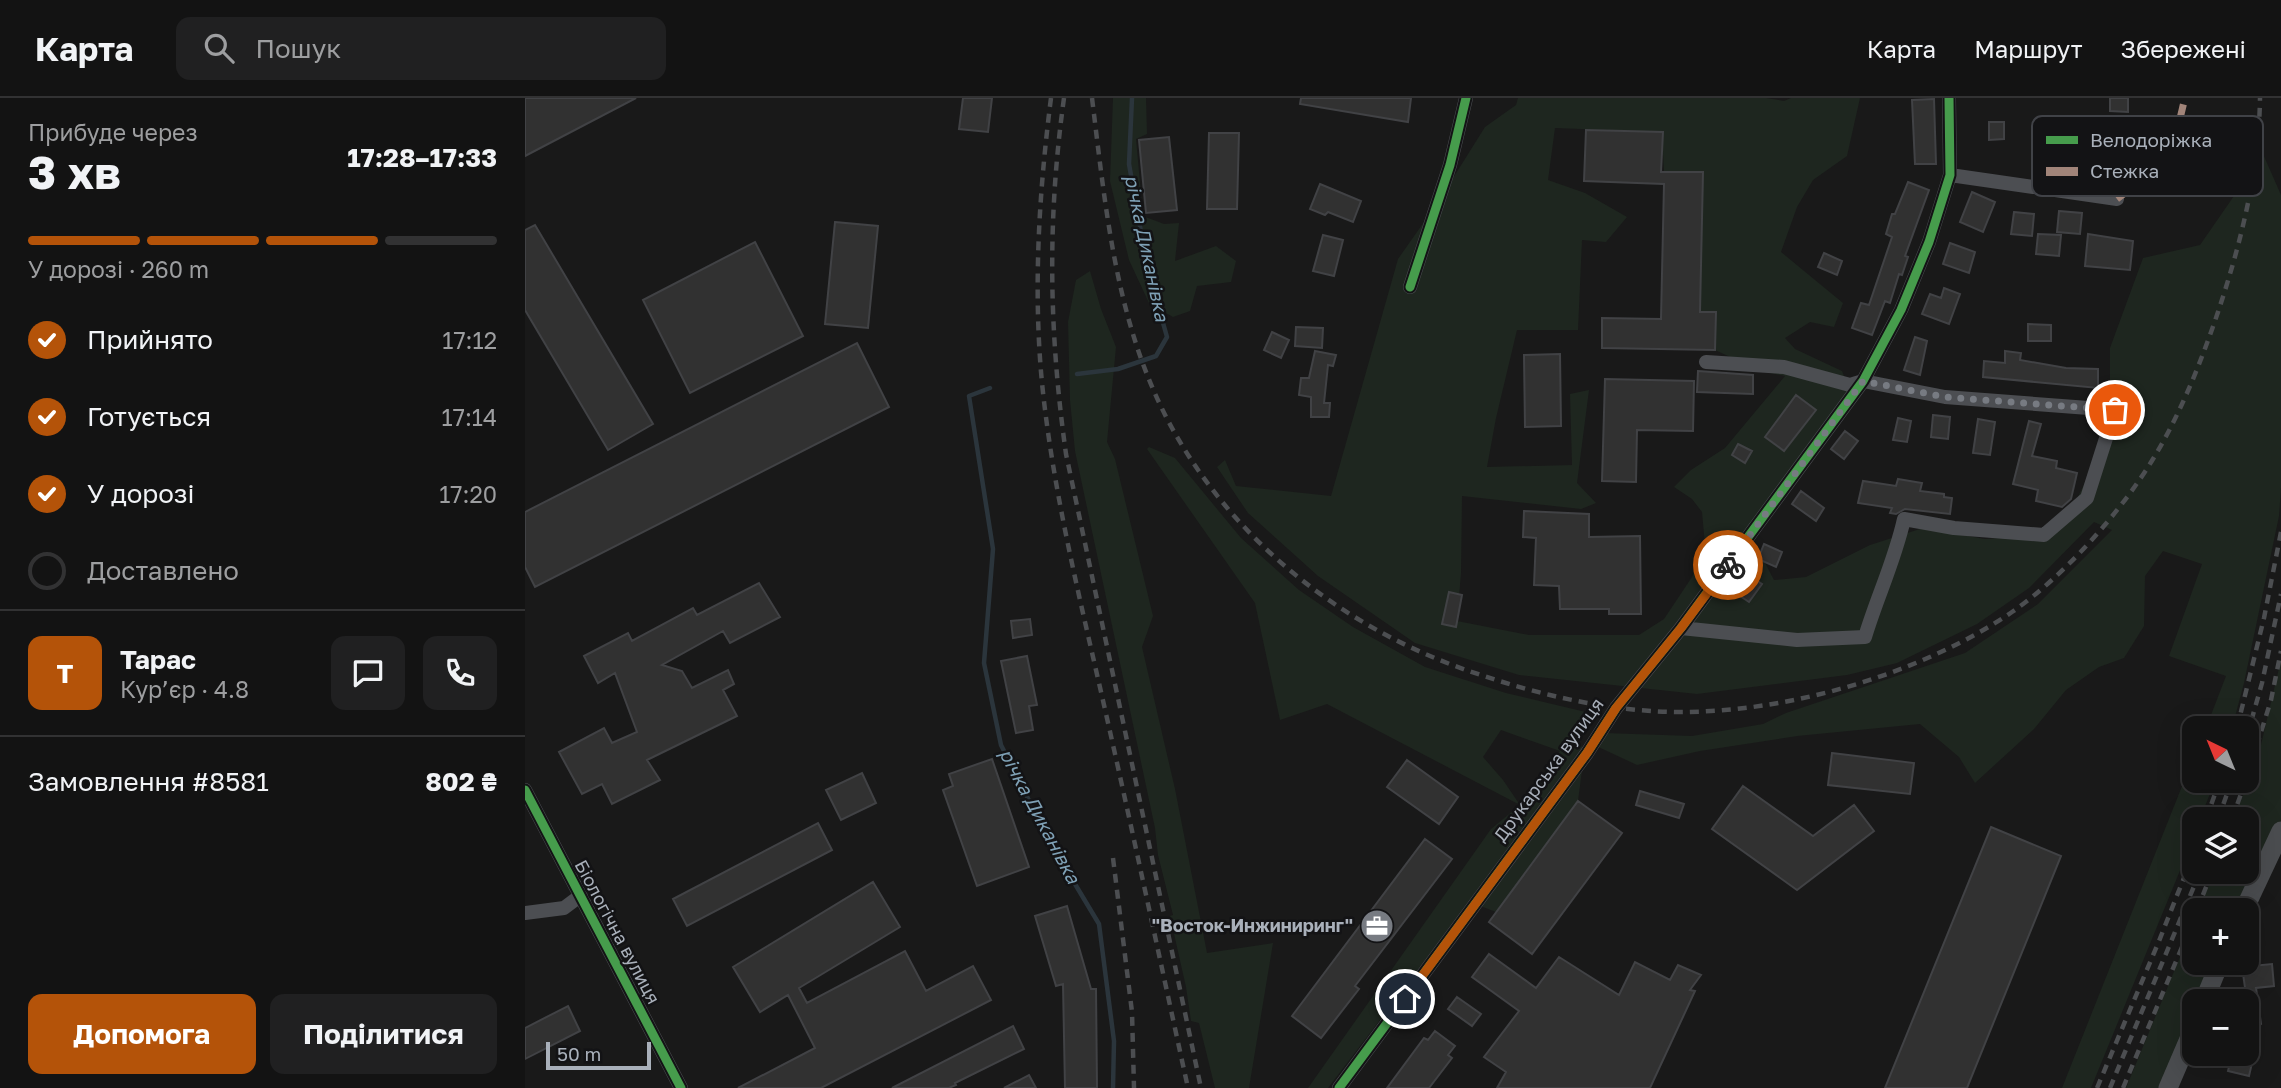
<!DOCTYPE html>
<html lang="uk">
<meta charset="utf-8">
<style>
:root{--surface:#131313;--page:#202021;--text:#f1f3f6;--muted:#9d9ea0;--line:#323233;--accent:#b45309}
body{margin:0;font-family:"Golos Text",sans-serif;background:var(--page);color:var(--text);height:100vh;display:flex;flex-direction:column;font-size:26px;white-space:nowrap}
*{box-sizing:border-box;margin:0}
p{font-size:23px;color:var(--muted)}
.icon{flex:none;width:38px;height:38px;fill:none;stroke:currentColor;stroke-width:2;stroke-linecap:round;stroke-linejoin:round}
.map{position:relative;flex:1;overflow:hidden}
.side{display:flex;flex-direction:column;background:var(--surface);width:525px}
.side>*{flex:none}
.needle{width:46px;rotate:317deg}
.fabs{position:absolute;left:1657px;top:618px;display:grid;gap:14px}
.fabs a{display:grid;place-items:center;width:77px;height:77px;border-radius:14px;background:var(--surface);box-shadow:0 7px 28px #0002,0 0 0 2px var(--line);font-size:35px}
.scale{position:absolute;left:21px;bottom:18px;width:105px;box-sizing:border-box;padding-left:7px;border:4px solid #a9b0ba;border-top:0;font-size:19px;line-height:24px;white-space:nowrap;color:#a9b0ba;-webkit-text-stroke:5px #131315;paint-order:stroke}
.pin{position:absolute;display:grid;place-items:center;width:60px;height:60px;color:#fff;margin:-30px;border:4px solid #fff;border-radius:50%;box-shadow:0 2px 7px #0007}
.courier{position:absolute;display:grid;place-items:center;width:70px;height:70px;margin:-35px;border:5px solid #b45309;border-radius:50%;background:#fff;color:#222;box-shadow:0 2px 9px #0007}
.overview em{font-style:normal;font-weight:700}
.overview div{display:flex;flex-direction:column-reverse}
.overview{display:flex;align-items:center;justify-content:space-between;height:119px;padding:0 28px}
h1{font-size:46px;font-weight:700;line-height:52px}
.bar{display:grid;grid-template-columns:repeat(4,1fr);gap:10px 7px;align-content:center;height:84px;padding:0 28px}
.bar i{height:9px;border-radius:5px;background:var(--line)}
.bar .current{background:var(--accent)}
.bar p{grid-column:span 4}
.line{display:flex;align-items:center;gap:18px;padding:0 28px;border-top:2px solid var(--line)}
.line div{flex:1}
.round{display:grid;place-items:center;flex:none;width:74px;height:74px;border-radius:14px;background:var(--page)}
ol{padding:0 28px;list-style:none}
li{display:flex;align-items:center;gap:21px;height:77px}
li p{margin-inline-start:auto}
li .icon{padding:7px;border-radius:50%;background:var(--accent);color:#fff;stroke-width:4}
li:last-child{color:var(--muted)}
li i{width:38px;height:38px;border:4px solid var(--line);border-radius:50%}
.action{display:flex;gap:14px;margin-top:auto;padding:14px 28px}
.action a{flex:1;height:80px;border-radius:14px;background:var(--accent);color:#fff;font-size:28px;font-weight:700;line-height:80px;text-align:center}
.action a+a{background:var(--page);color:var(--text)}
header{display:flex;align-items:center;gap:42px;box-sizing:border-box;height:98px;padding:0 35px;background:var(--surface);border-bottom:2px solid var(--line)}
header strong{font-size:33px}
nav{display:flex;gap:38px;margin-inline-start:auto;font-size:24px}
.search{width:490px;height:63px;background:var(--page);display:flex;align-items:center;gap:18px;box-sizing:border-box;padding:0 24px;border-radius:14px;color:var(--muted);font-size:26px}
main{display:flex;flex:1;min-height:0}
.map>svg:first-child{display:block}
</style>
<header>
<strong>Карта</strong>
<div class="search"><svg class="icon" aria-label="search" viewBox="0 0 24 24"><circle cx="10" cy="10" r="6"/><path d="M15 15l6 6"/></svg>Пошук</div>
<nav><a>Карта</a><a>Маршрут</a><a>Збережені</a></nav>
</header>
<main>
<section class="side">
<div class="overview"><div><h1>3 хв</h1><p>Прибуде через</p></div><em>17:28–17:33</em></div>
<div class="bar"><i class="current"></i><i class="current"></i><i class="current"></i><i></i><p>У дорозі · 260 m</p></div>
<ol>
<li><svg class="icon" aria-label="check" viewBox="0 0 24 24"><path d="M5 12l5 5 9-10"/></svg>Прийнято<p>17:12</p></li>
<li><svg class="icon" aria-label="check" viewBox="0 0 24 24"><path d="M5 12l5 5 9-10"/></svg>Готується<p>17:14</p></li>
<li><svg class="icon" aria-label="check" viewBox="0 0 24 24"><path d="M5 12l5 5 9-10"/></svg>У дорозі<p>17:20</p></li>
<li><i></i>Доставлено</li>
</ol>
<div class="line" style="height:126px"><b class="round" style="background:var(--accent);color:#fff">Т</b><div><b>Тарас</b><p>Кур’єр · 4.8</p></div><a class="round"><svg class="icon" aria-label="chat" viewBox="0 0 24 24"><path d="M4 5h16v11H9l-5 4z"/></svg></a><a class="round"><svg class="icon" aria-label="phone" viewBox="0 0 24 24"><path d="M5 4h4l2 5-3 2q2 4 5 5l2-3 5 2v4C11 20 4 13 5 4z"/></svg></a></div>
<div class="line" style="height:91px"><div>Замовлення #8581</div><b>802 ₴</b></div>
<div class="action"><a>Допомога</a><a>Поділитися</a></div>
</section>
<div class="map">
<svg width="1756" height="990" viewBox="0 0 1756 990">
<rect width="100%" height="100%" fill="#191919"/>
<path fill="#1e261f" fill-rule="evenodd" d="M588 0H621L622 36 611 41 618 118 639 126 654 125 650 163 691 148 711 163 706 184 672 188 665 213 648 219 624 205 604 162 585 83Z
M993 0H1241L1259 3 1266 0H1335L1322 58 1288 82 1272 109 1256 154 1318 205 1309 229 1285 224 1260 240 1270 251 1317 273 1327 297 1225 436 1249 482 1281 479 1345 447 1398 430 1460 441 1519 437 1545 414 1578 350 1590 312 1585 304V250L1618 160 1675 147 1738 56 1756 97V390L1754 418 1719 585 1707 630H1681L1701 578 1644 558 1677 466 1638 453 1620 478 1619 528 1599 560 1574 569 1541 592 1509 631 1450 685 1434 659 1395 626 1272 638 1175 653 1112 667 1067 646 1079 635 1167 638 1238 626 1261 615 1440 555 1513 506 1587 432 1569 424 1504 490 1452 526 1372 565 1322 577 1172 596 994 577 890 545 793 478 723 415 692 369 700 362 711 388 806 398 873 161 913 104 960 29 991 7ZM1030 30 1137 34 1139 74H1177L1175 214 1190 252 1236 273 1260 278 1200 350 1166 372 1149 389 1167 401 1177 414 1180 447 1167 479 1139 521 1114 537H1004L932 523 936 475 937 398 1056 411 1071 405 1052 385 1064 292 1045 296 1047 367 962 369 971 320 992 232H1053L1057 142 1081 144 1102 119 1060 95 1023 82Z
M565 173 576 211 591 249 582 344 590 361 628 518 617 549 650 691 682 855 748 845 724 990H690L674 925 666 923 661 889 645 818 648 817 633 757 630 730 550 353 545 302 543 224 551 182Z
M624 349 650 360 716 440 774 492 828 529 900 569 981 595 1069 616 1044 647 1060 649 1053 703 971 814 945 804 803 990H783L966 731 995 707 802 606 755 622 730 505 622 351ZM976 632 1035 653 995 707 978 682 958 659Z
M1756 562V722L1715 812H1674L1689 774H1722V721H1709L1734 655Z
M1669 658 1670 682 1690 683 1675 721H1670L1669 735 1656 770 1566 990H1537Z
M1669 825 1670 864 1694 865 1678 903H1670L1669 925 1643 990H1601Z"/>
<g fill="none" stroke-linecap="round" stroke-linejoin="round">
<path stroke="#2b353c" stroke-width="4.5" d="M552 276 593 271 631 258 642 239 622 168 604 66 607 0
M465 290 444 298 468 451 459 565 476 647 526 746 574 826 589 943 588 990"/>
</g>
<path fill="#313131" stroke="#414245" stroke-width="2" d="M0 0H111L0 58Z
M438 0H467L463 34 434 31Z
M776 0H886L883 24 775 6Z
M1585 0H1603V14L1585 13Z
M1409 1 1411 66H1390L1387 2Z
M1464 24H1479V41L1464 42Z
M1061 32 1138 34 1136 74H1178L1175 214H1191L1190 252 1077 250V220L1136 221 1139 86 1059 83Z
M684 35H714L712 111H682Z
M644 39 652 112 621 115 614 42Z
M1383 84 1404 92 1380 158 1383 159 1377 177 1374 176 1365 205 1360 203 1347 237 1327 230 1336 205 1344 207 1367 139 1361 136 1367 116H1370Z
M795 86 836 103 828 124 803 114 800 117 785 111Z
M1447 94 1470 104 1458 134 1435 124Z
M1534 113 1557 115 1555 136 1532 134Z
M1489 114 1509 116 1507 138 1486 136Z
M310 124 353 128 343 230 300 226Z
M10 127 128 326 83 352 0 212V132Z
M1513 136 1536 137 1534 158 1511 156Z
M1563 136 1608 143 1605 172 1560 168Z
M798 137 818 142 809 178 788 173Z
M230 144 278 238 165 295 118 202Z
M1425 145 1450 154 1444 175 1418 166Z
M1299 155 1317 163 1312 177 1293 169Z
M1419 190 1435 196 1424 226 1397 216 1405 196 1416 200Z
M1503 226 1526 227V243H1503Z
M771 229 798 230 797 250 770 248Z
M747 234 764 242 756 260 739 252Z
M1390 239 1402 243 1395 277 1379 272Z
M332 245 364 309 10 489 0 469V414Z
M790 253 811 257 808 268 803 267 799 305H805L804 319H786V299L774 297 776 280H784Z
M1480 253 1496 255 1495 262 1541 270 1573 271V290L1458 279 1459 263 1480 265Z
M1035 256 1036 328 1000 329 999 257Z
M1173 273 1228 277V296L1172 294Z
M1080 281 1169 283 1168 333 1112 332 1111 384 1077 383Z
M1271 297 1291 312 1259 353 1240 339Z
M1408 317 1425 319 1423 341 1406 339Z
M1373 320 1386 323 1382 344 1368 342Z
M1453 321 1470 324 1465 357 1448 355Z
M1504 323 1516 326 1507 358 1532 363 1531 370 1552 375 1546 401 1537 409 1511 403 1513 392 1488 386Z
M1320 333 1333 343 1319 361 1306 351Z
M1213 346 1227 353 1220 365 1207 357Z
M1373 381 1397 385 1395 393 1419 396V399L1427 400 1425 416 1380 411 1371 416 1365 415 1367 410 1333 405 1338 383 1371 388Z
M1276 393 1299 410 1291 423 1267 406Z
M999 413 1064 416V439L1115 438 1116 516H1084V511H1035L1034 488 1009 487 1011 440 998 439Z
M1239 446 1257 454 1251 469 1233 461Z
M1219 474 1237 486 1224 504 1206 492Z
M234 485 255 519 205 545 198 533 137 567 157 573 167 590 203 572 209 586 198 592 212 618 122 662 135 682 87 706 77 686 57 696 34 654 79 630 87 645 112 634 90 575 73 585 59 558 103 535 107 543 168 510 172 517Z
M924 494 937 497 931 529 917 526Z
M505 521 507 537 488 540 486 523Z
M502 558 512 607 504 608 508 632 491 635 476 563Z
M1307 655 1389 665 1385 696 1303 687Z
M467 661 504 769 452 788 418 692 428 688 424 676Z
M882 662 933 699 914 726 862 689Z
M337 675 351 705 316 722 301 692Z
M1218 688 1288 738 1329 707 1349 733 1272 792 1187 731Z
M1115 693 1159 706 1154 720 1111 707Z
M1053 703 1097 735 1007 856 964 824Z
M293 725 307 752 162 828 148 801Z
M1466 729 1536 758 1442 990H1360Z
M900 741 927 761 830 888 834 891 796 940 767 918Z
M348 784 375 829 274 890 282 905 380 853 401 893 448 868 466 902 296 990H213L290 950 263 897 235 914 208 869Z
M542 808 566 891H571L572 990H540L538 886 531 888 510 818Z
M964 856 1011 890 1034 859 1094 897 1110 864 1145 882 1153 867 1176 877 1165 892 1170 893 1125 990H972L981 974 959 959 994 913 947 879Z
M1747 866 1749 888 1731 890 1736 926 1722 928V903L1717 869Z
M932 899 956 916 947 928 923 911Z
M43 908 55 933 0 961V930Z
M488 928 499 951 430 985 431 987 424 990H367Z
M910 933 930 948 923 957 927 960 904 990H862L899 940 903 942Z
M1707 956H1729L1724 978 1703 973Z
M504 977 511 990H479Z"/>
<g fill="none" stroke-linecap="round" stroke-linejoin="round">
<path stroke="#4c4e52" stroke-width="14" d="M1425 77 1592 101
M885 189 925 67 941 0
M1156 530 1272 542 1340 539C1352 499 1370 462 1379 421L1429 430 1519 437 1562 400 1590 312 1420 299 1338 283 1325 287 1259 269 1181 264
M0 692 156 990
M0 815 39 810 55 798
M814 990 1062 655 1091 610 1156 530 1338 283 1376 212 1404 144 1425 77 1424 0"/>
<path stroke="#4b4d50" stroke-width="19" d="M1719 812 1756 733
M1679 903 1695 864
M1643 990 1670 927"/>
<path stroke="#4c4e51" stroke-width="4.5" stroke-dasharray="9 7" stroke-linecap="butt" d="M526 0C514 94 508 191 517 285 528 394 555 501 579 607 608 735 635 862 663 990
M539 0C522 122 524 235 541 356L676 990
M567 0C581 113 591 228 647 330 714 451 829 537 959 578 1013 596 1069 609 1126 613 1243 621 1390 580 1487 514 1538 479 1596 414 1628 361 1656 315 1676 264 1693 214 1716 145 1734 73 1735 0
M1712 630 1739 520 1756 434
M1722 638 1737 585 1756 496
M1722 679 1746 602 1756 553
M1681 721 1695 682
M1693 721 1707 682
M1707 721 1721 682
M588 760 607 914 609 990
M1672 812 1687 774
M1572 990 1634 843 1670 752
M1585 990 1675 774
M1598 990 1670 818"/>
<path stroke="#a18479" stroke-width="7" stroke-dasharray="14 7" stroke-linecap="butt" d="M1592 101C1617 83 1640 63 1651 33 1655 23 1657 11 1660 0"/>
<defs>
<path id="cycleway" d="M885 189 925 67 941 0
M0 692 156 990
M814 990 1062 655 1091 610 1156 530 1338 283 1376 212 1404 144 1425 77 1424 0"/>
</defs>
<use href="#cycleway" stroke="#131315" stroke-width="13"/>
<use href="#cycleway" stroke="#469c4c" stroke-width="9"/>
</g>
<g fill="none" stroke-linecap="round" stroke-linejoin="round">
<path stroke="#777b82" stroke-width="7" stroke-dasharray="0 12.6" d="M1203 467 1338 283 1420 299 1590 312"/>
<path stroke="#b45309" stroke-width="9" d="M880 901 1062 655 1091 610 1156 530 1203 467"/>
</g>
<defs>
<symbol id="office-disc" viewBox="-11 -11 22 22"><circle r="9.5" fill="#777b82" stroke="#131315"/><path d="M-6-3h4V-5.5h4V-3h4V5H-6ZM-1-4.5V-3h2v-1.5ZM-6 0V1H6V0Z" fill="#fff"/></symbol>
</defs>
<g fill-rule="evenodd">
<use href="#office-disc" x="833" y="809" width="38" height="38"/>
</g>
<g text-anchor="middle" stroke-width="5" stroke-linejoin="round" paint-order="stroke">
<g font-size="18" fill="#a9b0ba" stroke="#131315">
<text transform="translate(1024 672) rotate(-54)" y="6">Друкарська вулиця</text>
<text transform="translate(92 834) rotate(62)" y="6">Біологічна вулиця</text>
</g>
<g font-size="18" font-weight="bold" fill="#a9b0ba" stroke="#131315" text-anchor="end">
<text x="828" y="834">"Восток-Инжиниринг"</text>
</g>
<g font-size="19" font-style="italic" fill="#7fa1b6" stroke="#131315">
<text transform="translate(622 150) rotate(78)" y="7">річка Диканівка</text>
<text transform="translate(515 718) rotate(62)" y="7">річка Диканівка</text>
</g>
</g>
<rect x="1507" y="18" width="231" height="80" rx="10" fill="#131315" stroke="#404247" stroke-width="2"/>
<rect x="1521" y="38" width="32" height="8" fill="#469c4c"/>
<rect x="1521" y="69" width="32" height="9" fill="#a18479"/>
<g font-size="19" fill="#a9b0ba">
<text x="1565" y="49">Велодоріжка</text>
<text x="1565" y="80">Стежка</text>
</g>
</svg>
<div class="fabs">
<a><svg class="needle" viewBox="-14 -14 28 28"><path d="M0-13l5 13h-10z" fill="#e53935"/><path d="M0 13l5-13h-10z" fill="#9d9ea0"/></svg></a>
<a><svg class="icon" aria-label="layers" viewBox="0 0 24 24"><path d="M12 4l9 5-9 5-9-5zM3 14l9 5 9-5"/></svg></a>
<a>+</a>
<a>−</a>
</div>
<div class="scale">50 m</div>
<div class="pin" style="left:1590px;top:312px;background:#ea580c"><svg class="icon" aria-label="bag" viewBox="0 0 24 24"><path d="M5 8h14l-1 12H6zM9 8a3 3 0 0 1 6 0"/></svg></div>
<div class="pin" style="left:880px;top:901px;background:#1f2937"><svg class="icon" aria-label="home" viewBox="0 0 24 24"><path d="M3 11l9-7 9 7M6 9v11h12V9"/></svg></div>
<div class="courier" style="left:1203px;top:467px"><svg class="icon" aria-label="bike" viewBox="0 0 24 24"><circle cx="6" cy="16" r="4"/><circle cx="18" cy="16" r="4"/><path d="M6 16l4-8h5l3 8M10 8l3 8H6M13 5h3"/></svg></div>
</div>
</main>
